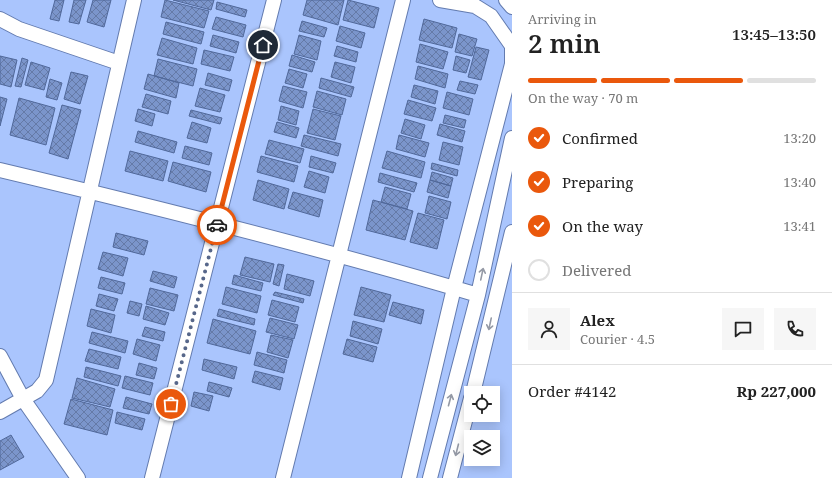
<!DOCTYPE html>
<meta charset="utf-8">
<style>
:root{--surface:#fff;--page:#f6f6f6;--text:#222;--muted:#767676;--line:#e0e0e0;--accent:#ea580c}
body{margin:0;font-family:"Noto Serif",serif;background:var(--page);color:var(--text);height:100vh;display:flex;flex-direction:column;font-size:15px;white-space:nowrap}
*{box-sizing:border-box;margin:0}
p{font-size:13px;color:var(--muted)}
.icon{flex:none;width:22px;height:22px;fill:none;stroke:currentColor;stroke-width:2;stroke-linecap:round;stroke-linejoin:round}
.map{position:relative;flex:1;overflow:hidden}
.panel{display:flex;flex-direction:column;background:var(--surface);width:320px}
.panel>*{flex:none}
.buttons{position:absolute;left:464px;top:386px;display:grid;gap:8px}
.buttons a{display:grid;place-items:center;width:36px;height:36px;border-radius:0px;background:var(--surface);box-shadow:0 2px 10px #0003;font-size:20px}
.pin{position:absolute;display:grid;place-items:center;width:34px;height:34px;color:#fff;margin:-17px;border:2px solid #fff;border-radius:50%;box-shadow:0 1px 4px #0007}
.courier{position:absolute;display:grid;place-items:center;width:40px;height:40px;margin:-20px;border:3px solid #ea580c;border-radius:50%;background:#fff;color:#222;box-shadow:0 1px 5px #0007}
.head em{font-style:normal;font-weight:600}
.head div{display:flex;flex-direction:column-reverse}
.head{display:flex;align-items:center;justify-content:space-between;height:68px;padding:0 16px}
h1{font-size:26px;font-weight:600;line-height:30px}
.bar{display:grid;grid-template-columns:repeat(4,1fr);gap:6px 4px;align-content:center;height:48px;padding:0 16px}
.bar i{height:5px;border-radius:3px;background:var(--line)}
.bar .selected{background:var(--accent)}
.bar p{grid-column:span 4}
.line{display:flex;align-items:center;gap:10px;padding:0 16px;border-top:1px solid var(--line)}
.line div{flex:1}
.round{display:grid;place-items:center;flex:none;width:42px;height:42px;border-radius:0px;background:var(--page)}
ol{padding:0 16px;list-style:none}
li{display:flex;align-items:center;gap:12px;height:44px}
li p{margin-inline-start:auto}
li .icon{padding:4px;border-radius:50%;background:var(--accent);color:#fff;stroke-width:4}
li:last-child{color:var(--muted)}
li i{width:22px;height:22px;border:2px solid var(--line);border-radius:50%}
main{display:flex;flex:1;min-height:0}
.map>svg:first-child{display:block}
</style>
<main>
<div class="map">
<svg width="512" height="478" viewBox="0 0 512 478">
<defs>
<pattern id="building-cross-hatch" width="8" height="8" patternUnits="userSpaceOnUse"><rect width="8" height="8" fill="#7b95cb"/><path d="M0 0l8 8M0 8l8-8" fill="none" stroke="#657aa7"/></pattern>
</defs>
<rect width="100%" height="100%" fill="#aac5fd"/>
<path fill="url(#building-cross-hatch)" stroke="#50689a" d="M55 0H64L59 21 50 19Z
M74 0H86L79 24 69 22Z
M93 0H111L104 27 87 22Z
M165 0 209 11 204 28 161 17Z
M173 0H214L211 10Z
M307 0H344L338 25 303 15Z
M348 0 379 8 374 28 343 20Z
M217 2 247 10 245 17 216 9Z
M216 17 246 25 243 37 212 29Z
M424 19 457 28 452 48 419 40Z
M302 21 327 28 324 37 299 31Z
M166 22 204 32 201 44 163 34Z
M340 26 365 33 361 48 336 41Z
M459 34 477 39 472 56 455 52Z
M213 35 239 42 236 53 210 46Z
M299 35 321 41 317 60 294 54Z
M162 38 197 48 193 64 157 55Z
M420 44 448 52 443 69 416 62Z
M337 46 358 52 356 62 334 56Z
M476 47 489 50 481 80 468 77Z
M204 50 234 57 230 71 201 64Z
M292 55 315 62 312 72 289 66Z
M0 56 17 60 11 87 0 84Z
M456 56 470 60 466 73 453 70Z
M22 58 28 60 21 87 15 86Z
M158 59 197 69 193 86 154 76Z
M31 62 50 68 44 90 25 85Z
M335 62 355 67 351 83 331 77Z
M418 66 448 74 445 88 415 79Z
M289 69 307 74 303 88 285 83Z
M71 72 88 76 80 104 64 99Z
M208 73 232 80 229 91 205 85Z
M148 74 179 83 176 98 144 89Z
M321 78 354 87 351 97 319 88Z
M50 79 62 83 57 100 46 97Z
M460 81 478 85 475 94 457 90Z
M414 85 438 91 435 104 411 97Z
M283 86 307 92 303 108 279 101Z
M200 88 225 95 220 112 195 106Z
M317 91 346 99 342 115 313 107Z
M447 92 473 99 469 115 443 108Z
M146 94 171 101 168 114 142 107Z
M0 97 7 99 0 126Z
M19 98 55 108 46 145 10 135Z
M408 100 436 108 432 121 404 114Z
M62 105 81 110 68 159 49 153Z
M281 106 299 111 296 125 278 120Z
M138 109 155 114 152 126 135 121Z
M313 109 341 116 335 140 307 133Z
M191 110 222 118 220 124 189 116Z
M445 115 466 120 464 128 443 123Z
M405 119 425 125 421 139 401 133Z
M192 122 211 128 207 143 187 138Z
M277 122 299 128 296 138 274 132Z
M440 124 465 131 462 142 437 135Z
M138 131 177 142 174 153 135 142Z
M304 135 341 144 338 156 301 146Z
M399 135 429 143 425 157 396 149Z
M269 140 304 149 300 163 265 154Z
M443 142 463 147 459 165 439 160Z
M185 146 212 153 209 165 182 158Z
M130 151 168 161 163 181 125 171Z
M387 151 425 162 421 178 382 168Z
M261 156 298 166 294 182 257 172Z
M311 156 336 163 333 173 309 167Z
M173 162 211 172 206 192 168 181Z
M432 163 458 170 457 176 431 169Z
M309 171 329 177 325 193 304 187Z
M432 172 453 178 451 186 430 180Z
M380 173 417 183 414 192 378 182Z
M258 180 289 189 284 209 253 200Z
M430 180 451 186 448 198 427 192Z
M385 187 411 194 407 209 381 202Z
M293 192 323 200 319 217 288 208Z
M429 196 451 202 447 219 425 213Z
M373 200 413 211 405 240 366 230Z
M418 213 444 220 437 249 410 242Z
M116 233 148 241 144 255 113 247Z
M103 252 128 258 123 276 98 269Z
M245 257 274 264 270 282 240 275Z
M278 264 284 265 279 286 273 284Z
M153 271 177 277 174 288 150 281Z
M287 274 314 281 310 296 284 289Z
M234 275 263 283 261 291 232 284Z
M101 277 125 283 122 294 98 288Z
M226 287 261 296 257 313 222 304Z
M361 287 391 295 384 322 354 315Z
M150 288 178 295 174 311 146 304Z
M275 292 304 299 303 303 273 295Z
M99 294 118 299 114 311 96 306Z
M272 300 299 307 295 322 268 315Z
M130 301 142 304 139 316 127 313Z
M393 302 424 310 421 324 389 315Z
M146 306 169 313 165 325 143 319Z
M91 309 115 315 111 333 87 326Z
M219 309 255 319 254 325 217 316Z
M270 318 298 325 294 339 266 332Z
M213 319 256 331 250 354 207 343Z
M353 321 382 329 378 344 350 336Z
M145 327 165 332 163 341 142 336Z
M92 332 128 341 125 353 89 343Z
M271 335 293 340 288 358 267 352Z
M137 339 160 345 156 361 133 354Z
M347 339 377 347 373 362 343 354Z
M89 349 121 357 118 369 85 361Z
M257 352 287 360 284 373 254 365Z
M204 359 237 367 234 379 202 370Z
M139 363 157 368 154 379 136 375Z
M86 367 121 376 118 386 84 377Z
M255 371 283 378 280 390 252 382Z
M125 376 153 383 150 395 122 388Z
M77 378 115 389 110 407 72 398Z
M209 382 232 388 229 397 207 391Z
M194 392 213 396 209 411 191 406Z
M126 397 152 404 149 414 123 408Z
M71 399 113 410 107 435 64 424Z
M117 412 145 419 142 430 115 423Z
M11 435 24 457 0 470V441Z"/>
<g fill="none" stroke-linecap="round" stroke-linejoin="round">
<defs>
<path id="minor" d="M506 0 512 7
M0 19 19 29 119 63
M0 170C160 208 320 248 478 295
M0 356 23 399 78 478
M473 393 512 232
M0 412 37 391 46 380 134 0
M152 478 274 0
M283 478 403 0
M409 478 454 288 512 64V46L491 16 475 6 440 0
M430 478 478 295 512 138
M450 478 471 398"/>
</defs>
<use href="#minor" stroke="#637baf" stroke-width="16"/>
<use href="#minor" stroke="#fff" stroke-width="14"/>
</g>
<defs><path id="oneway-shaft" d="M-6 0H5M1.5-3L5.5 0L1.5 3" fill="none" stroke-width="1.6" stroke-linecap="round" stroke-linejoin="round"/></defs>
<g stroke="#959aa6">
<use href="#oneway-shaft" transform="translate(482 274) rotate(-78)"/>
<use href="#oneway-shaft" transform="translate(490 324) rotate(102)"/>
<use href="#oneway-shaft" transform="translate(450 400) rotate(-75)"/>
<use href="#oneway-shaft" transform="translate(457 450) rotate(104)"/>
</g>
<g fill="none" stroke-linecap="round" stroke-linejoin="round">
<path stroke="#57678a" stroke-width="4" stroke-dasharray="0 7.2" d="M171 404 217 225"/>
<path stroke="#ea580c" stroke-width="5" d="M217 225 263 45"/>
</g>
</svg>
<div class="buttons">
<a><svg class="icon" aria-label="locate" viewBox="0 0 24 24"><circle cx="12" cy="12" r="6"/><path d="M12 2v4M12 18v4M2 12h4M18 12h4"/></svg></a>
<a><svg class="icon" aria-label="layers" viewBox="0 0 24 24"><path d="M12 4l9 5-9 5-9-5zM3 14l9 5 9-5"/></svg></a>
</div>
<div class="pin" style="left:171px;top:404px;background:#ea580c"><svg class="icon" aria-label="bag" viewBox="0 0 24 24"><path d="M5 8h14l-1 12H6zM9 8a3 3 0 0 1 6 0"/></svg></div>
<div class="pin" style="left:263px;top:45px;background:#1f2937"><svg class="icon" aria-label="home" viewBox="0 0 24 24"><path d="M3 11l9-7 9 7M6 9v11h12V9"/></svg></div>
<div class="courier" style="left:217px;top:225px"><svg class="icon" aria-label="car" viewBox="0 0 24 24"><path d="M5 17H2v-5l4-1 3-4h7l3 4 3 1v5h-3M9 17h6M6 11h13"/><circle cx="7" cy="17" r="2"/><circle cx="17" cy="17" r="2"/></svg></div>
</div>
<section class="panel">
<div class="head"><div><h1>2 min</h1><p>Arriving in</p></div><em>13:45–13:50</em></div>
<div class="bar"><i class="selected"></i><i class="selected"></i><i class="selected"></i><i></i><p>On the way · 70 m</p></div>
<ol>
<li><svg class="icon" aria-label="check" viewBox="0 0 24 24"><path d="M5 12l5 5 9-10"/></svg>Confirmed<p>13:20</p></li>
<li><svg class="icon" aria-label="check" viewBox="0 0 24 24"><path d="M5 12l5 5 9-10"/></svg>Preparing<p>13:40</p></li>
<li><svg class="icon" aria-label="check" viewBox="0 0 24 24"><path d="M5 12l5 5 9-10"/></svg>On the way<p>13:41</p></li>
<li><i></i>Delivered</li>
</ol>
<div class="line" style="height:72px"><a class="round"><svg class="icon" aria-label="person" viewBox="0 0 24 24"><circle cx="12" cy="8" r="4"/><path d="M4 21q1-7 8-7t8 7"/></svg></a><div><b>Alex</b><p>Courier · 4.5</p></div><a class="round"><svg class="icon" aria-label="chat" viewBox="0 0 24 24"><path d="M4 5h16v11H9l-5 4z"/></svg></a><a class="round"><svg class="icon" aria-label="phone" viewBox="0 0 24 24"><path d="M5 4h4l2 5-3 2q2 4 5 5l2-3 5 2v4C11 20 4 13 5 4z"/></svg></a></div>
<div class="line" style="height:52px"><div>Order #4142</div><b>Rp 227,000</b></div>
</section>
</main>
